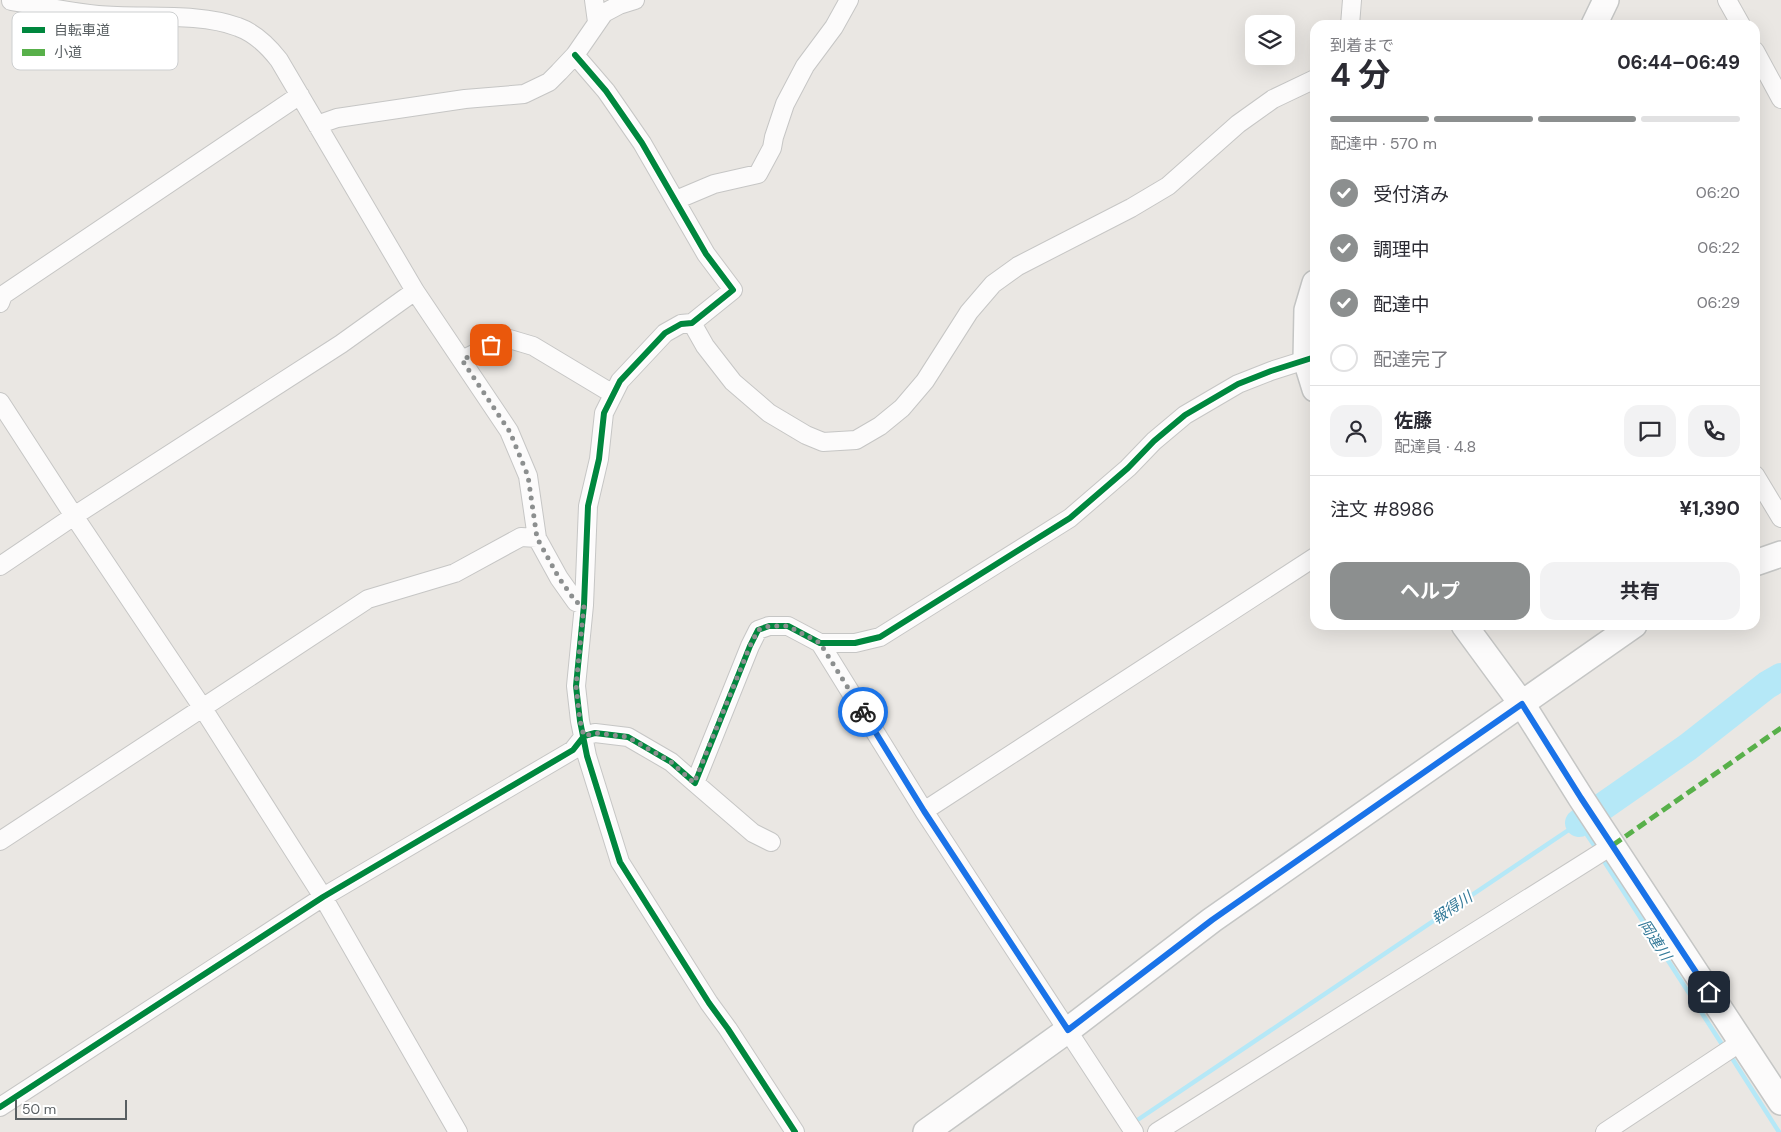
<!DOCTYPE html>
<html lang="ja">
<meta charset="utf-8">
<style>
:root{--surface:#fff;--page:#f2f2f3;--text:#2b2b33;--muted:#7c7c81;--line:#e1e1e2;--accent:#8c8f8f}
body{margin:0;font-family:"DM Sans","Noto Sans JP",sans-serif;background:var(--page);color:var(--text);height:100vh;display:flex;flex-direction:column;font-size:19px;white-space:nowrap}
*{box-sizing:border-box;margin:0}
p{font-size:16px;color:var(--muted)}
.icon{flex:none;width:28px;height:28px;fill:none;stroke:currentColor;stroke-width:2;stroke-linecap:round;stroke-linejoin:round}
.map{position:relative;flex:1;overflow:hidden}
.side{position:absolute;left:1310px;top:20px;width:450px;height:610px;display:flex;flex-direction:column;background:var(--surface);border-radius:15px;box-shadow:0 5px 20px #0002}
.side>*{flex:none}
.tools{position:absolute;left:1245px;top:15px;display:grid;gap:10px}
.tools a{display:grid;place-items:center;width:50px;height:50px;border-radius:10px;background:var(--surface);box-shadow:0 5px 20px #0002;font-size:25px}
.scale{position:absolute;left:15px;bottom:12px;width:112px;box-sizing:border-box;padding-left:5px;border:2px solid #595f62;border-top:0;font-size:14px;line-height:18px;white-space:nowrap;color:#595f62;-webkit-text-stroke:4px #fff;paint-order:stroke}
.pin{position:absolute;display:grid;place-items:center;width:42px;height:42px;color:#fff;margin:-21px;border-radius:10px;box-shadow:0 2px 8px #0006}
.courier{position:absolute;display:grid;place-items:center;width:50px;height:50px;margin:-25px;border:4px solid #1a73e8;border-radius:50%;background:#fff;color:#222;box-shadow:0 1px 6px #0007}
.head em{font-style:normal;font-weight:700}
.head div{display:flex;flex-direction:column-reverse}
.head{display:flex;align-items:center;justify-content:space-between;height:85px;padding:0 20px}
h1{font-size:32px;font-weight:700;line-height:38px}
.bar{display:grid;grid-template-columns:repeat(4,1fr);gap:8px 5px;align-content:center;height:60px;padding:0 20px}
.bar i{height:6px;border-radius:4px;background:var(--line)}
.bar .current{background:var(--accent)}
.bar p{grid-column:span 4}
.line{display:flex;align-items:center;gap:12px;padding:0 20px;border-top:1px solid var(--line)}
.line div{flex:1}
.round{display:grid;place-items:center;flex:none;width:52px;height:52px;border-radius:15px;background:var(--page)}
ol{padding:0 20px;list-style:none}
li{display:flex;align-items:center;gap:15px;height:55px}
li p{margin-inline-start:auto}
li .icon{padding:5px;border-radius:50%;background:var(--accent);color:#fff;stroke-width:4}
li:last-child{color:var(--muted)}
li i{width:28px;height:28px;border:2px solid var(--line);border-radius:50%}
.button{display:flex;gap:10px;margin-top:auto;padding:10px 20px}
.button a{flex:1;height:58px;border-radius:15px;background:var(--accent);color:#fff;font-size:20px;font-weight:700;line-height:58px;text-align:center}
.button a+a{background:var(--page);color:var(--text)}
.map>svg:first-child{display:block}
</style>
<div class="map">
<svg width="1781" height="1132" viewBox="0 0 1781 1132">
<rect width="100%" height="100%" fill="#eae7e3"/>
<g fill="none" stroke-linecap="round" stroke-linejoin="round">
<path stroke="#b5e8f7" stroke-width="4.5" d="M1602 858 1725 1049
M1730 1055 1779 1132
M1133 1123 1579 823 1598 851"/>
<path stroke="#b5e8f7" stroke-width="28" d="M1579 823 1688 747 1767 685 1781 677"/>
<defs>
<path id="street" d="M594 0 597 22
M1727 0 1741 25
M11 1C40 6 69 12 98 15 141 19 199 12 238 27 255 33 269 47 279 60L415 291 509 431 528 476 537 538 559 578 576 602 584 605
M1350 25 1352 0
M1755 51 1781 99
M575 55 606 91 642 143 706 254 733 290 692 323 681 324 665 333 620 381 604 413 599 459 588 506 584 605 576 686 580 721 587 756 620 862 709 1003 728 1029 795 1132
M317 125 337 118 465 99 524 94 549 82 559 72 575 55 604 13 619 5 635 0
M676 200 714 184 758 174 772 148 774 137 785 104 805 66 834 27 849 0
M0 303 3 295 300 95
M692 323 705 346 733 382 769 413 806 435 823 442 856 440 880 426 902 408 925 381 969 312 993 284 1018 266 1131 208 1168 186 1238 124 1273 99 1315 79
M462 360 506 338 533 346 613 394
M0 402 74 516 202 707 323 897 458 1132
M1755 475 1781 518
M0 566 74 516 341 344 415 291
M820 643 924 811 1134 1132
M695 783 753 833 771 842
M924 811 1315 557
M0 841 368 599 455 573 521 537 537 538
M0 1107 323 897 573 750 584 736 595 733 628 737 671 762 695 783 750 646 758 630 769 626H788L820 643H855L880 637 1070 518 1128 468 1154 441 1185 415 1238 384 1271 371 1315 357
M1157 1132 1613 845
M1605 1132 1741 1042"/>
<path id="secondary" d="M1594 25 1606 0
M1315 283 1307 310 1306 360 1315 389
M1755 563 1781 554
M1464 625 1522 704 1581 798 1781 1102
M926 1132 1068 1030 1212 920 1634 625"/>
</defs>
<use href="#street" stroke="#c6c6c5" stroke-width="20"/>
<use href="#secondary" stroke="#c5c6c5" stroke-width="28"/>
<use href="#street" stroke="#fcfbfb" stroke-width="18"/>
<use href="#secondary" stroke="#fcfbfb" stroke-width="25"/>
<path stroke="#58b04a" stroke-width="5" stroke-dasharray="10 5" stroke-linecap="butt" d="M1613 845 1781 728"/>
<defs>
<path id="cycleway" d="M575 55 606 91 642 143 706 254 733 290 692 323 681 324 665 333 620 381 604 413 599 459 588 506 584 605 576 686 580 721 587 756 620 862 709 1003 728 1029 795 1132
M0 1107 323 897 573 750 584 736 595 733 628 737 671 762 695 783 750 646 758 630 769 626H788L820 643H855L880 637 1070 518 1128 468 1154 441 1185 415 1238 384 1271 371 1315 357"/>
</defs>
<use href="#cycleway" stroke="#fff" stroke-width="9"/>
<use href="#cycleway" stroke="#00873e" stroke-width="6"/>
</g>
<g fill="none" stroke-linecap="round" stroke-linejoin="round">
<path stroke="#8c8f8f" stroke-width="5" stroke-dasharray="0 9" d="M491 345 462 360 510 432 528 476 537 538 559 578 576 602 584 605 576 686 580 721 584 736 596 733 628 737 671 762 694 783 750 646 758 630 769 626H788L820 643 863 712"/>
<path stroke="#1a73e8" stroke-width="6" d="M863 712 924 811 1068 1030 1212 920 1522 704 1581 798 1709 992"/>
</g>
<g text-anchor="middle" stroke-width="4" stroke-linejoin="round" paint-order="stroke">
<g font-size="15" font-style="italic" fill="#337998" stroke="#fff">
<text transform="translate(1452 908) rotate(-34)" y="5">報得川</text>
<text transform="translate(1655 940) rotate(57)" y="5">岡連川</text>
</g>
</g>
<rect x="12" y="12" width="166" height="58" rx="8" fill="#fff" stroke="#cdcfd0" stroke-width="1"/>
<rect x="22" y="27" width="23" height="6" fill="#00873e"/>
<rect x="22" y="49" width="23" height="7" fill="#58b04a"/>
<g font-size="14" fill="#595f62">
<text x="54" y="35">自転車道</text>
<text x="54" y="57">小道</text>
</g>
</svg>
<div class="tools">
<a><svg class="icon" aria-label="layers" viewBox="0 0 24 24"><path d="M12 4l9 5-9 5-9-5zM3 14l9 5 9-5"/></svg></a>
</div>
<div class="scale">50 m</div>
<div class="pin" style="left:491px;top:345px;background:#ea580c"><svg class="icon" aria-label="bag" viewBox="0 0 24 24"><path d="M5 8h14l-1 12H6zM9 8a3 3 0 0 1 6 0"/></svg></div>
<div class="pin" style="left:1709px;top:992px;background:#1f2937"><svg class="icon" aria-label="home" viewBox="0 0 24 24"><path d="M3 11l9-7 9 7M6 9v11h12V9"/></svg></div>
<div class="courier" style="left:863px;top:712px"><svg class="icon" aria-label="bike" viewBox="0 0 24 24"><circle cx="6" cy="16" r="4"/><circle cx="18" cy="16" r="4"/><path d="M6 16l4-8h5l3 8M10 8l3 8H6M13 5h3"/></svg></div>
<section class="side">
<div class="head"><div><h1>4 分</h1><p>到着まで</p></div><em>06:44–06:49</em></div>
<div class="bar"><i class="current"></i><i class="current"></i><i class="current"></i><i></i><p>配達中 · 570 m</p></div>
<ol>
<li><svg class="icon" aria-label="check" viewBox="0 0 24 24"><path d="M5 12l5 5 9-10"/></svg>受付済み<p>06:20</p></li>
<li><svg class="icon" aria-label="check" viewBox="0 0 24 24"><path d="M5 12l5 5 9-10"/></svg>調理中<p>06:22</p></li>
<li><svg class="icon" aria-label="check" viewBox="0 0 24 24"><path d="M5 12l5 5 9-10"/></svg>配達中<p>06:29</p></li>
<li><i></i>配達完了</li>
</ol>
<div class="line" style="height:90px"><a class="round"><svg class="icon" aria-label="person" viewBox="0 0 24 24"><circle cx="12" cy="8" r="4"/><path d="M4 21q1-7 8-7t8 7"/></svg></a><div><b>佐藤</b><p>配達員 · 4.8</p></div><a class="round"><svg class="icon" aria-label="chat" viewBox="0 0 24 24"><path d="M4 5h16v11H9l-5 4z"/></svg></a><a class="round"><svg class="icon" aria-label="phone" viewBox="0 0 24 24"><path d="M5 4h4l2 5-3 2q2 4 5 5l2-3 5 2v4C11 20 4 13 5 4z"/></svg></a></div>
<div class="line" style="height:65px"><div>注文 #8986</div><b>¥1,390</b></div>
<div class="button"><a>ヘルプ</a><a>共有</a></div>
</section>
</div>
